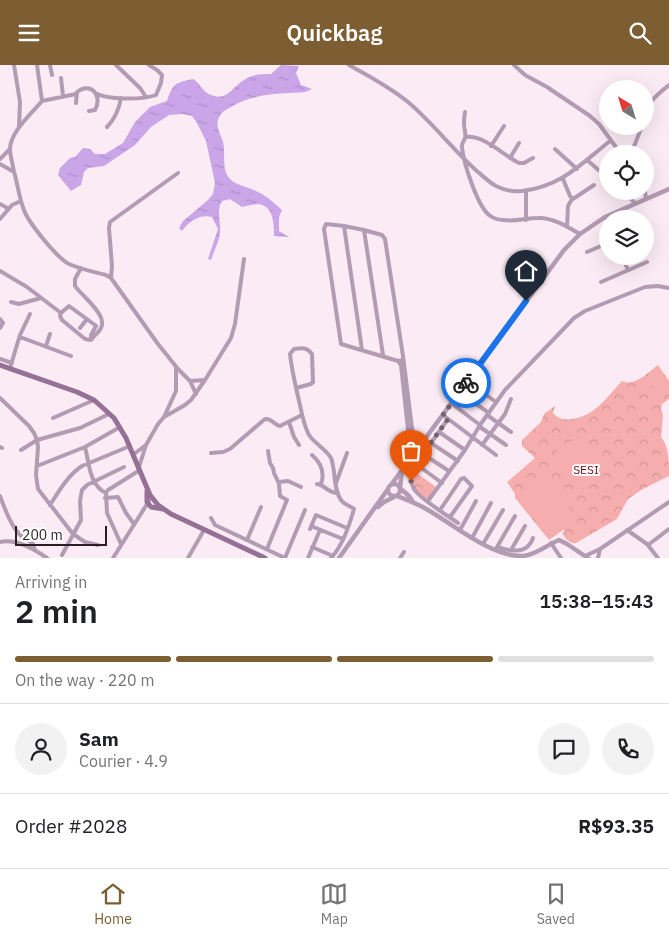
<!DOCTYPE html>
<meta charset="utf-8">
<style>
:root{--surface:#fff;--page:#f2f2f2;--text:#202124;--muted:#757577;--line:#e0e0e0;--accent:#7d5e33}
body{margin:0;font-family:"IBM Plex Sans",sans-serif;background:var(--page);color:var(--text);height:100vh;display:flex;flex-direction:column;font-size:19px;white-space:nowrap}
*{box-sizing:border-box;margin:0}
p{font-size:16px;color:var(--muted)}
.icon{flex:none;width:28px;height:28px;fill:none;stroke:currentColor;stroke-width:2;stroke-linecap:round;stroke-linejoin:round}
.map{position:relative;height:493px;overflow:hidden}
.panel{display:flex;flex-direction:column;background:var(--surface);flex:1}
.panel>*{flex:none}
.needle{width:32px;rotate:322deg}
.buttons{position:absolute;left:599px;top:15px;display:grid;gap:10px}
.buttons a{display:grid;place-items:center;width:55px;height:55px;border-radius:50%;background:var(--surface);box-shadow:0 5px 20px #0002;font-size:25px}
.scale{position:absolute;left:15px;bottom:12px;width:92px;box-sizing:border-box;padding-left:5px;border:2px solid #2b1d25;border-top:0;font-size:14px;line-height:18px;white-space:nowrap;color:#2b1d25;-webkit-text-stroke:4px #fefefe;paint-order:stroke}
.pin{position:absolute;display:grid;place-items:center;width:42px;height:42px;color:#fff;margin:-51px -21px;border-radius:50% 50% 50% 0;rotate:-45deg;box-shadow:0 0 5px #0007}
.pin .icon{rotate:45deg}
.courier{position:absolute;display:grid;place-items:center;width:50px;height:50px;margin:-25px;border:4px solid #1a73e8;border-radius:50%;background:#fff;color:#222;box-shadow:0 1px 6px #0007}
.headline em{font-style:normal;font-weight:600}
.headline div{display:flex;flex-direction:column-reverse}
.headline{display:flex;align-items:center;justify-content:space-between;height:85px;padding:0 15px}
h1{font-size:32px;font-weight:600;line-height:38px}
.bar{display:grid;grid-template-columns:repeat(4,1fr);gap:8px 5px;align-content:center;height:60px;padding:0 15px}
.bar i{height:6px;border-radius:4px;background:var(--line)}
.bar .current{background:var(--accent)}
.bar p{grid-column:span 4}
.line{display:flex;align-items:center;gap:12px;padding:0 15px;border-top:1px solid var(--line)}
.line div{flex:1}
.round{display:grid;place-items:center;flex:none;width:52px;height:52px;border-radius:26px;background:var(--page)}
header{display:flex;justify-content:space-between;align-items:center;height:65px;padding:0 15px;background:var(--accent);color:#fff;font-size:22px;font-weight:600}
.dock{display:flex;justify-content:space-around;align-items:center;height:70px;border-top:1px solid var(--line);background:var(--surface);font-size:14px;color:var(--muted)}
.dock a{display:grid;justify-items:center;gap:2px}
.dock .current{color:var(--accent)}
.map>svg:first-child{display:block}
</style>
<header><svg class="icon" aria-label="menu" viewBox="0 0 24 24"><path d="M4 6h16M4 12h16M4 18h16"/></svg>Quickbag<svg class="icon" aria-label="search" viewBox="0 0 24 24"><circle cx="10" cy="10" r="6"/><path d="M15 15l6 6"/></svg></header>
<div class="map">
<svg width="669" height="493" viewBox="0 0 669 493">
<defs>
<pattern id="park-crowns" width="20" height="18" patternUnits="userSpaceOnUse" patternTransform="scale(1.25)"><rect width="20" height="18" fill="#f5aead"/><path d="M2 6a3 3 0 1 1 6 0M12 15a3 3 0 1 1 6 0" fill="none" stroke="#d29595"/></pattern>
<pattern id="water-ripples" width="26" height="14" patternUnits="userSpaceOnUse" patternTransform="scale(1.25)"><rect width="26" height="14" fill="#caa6e9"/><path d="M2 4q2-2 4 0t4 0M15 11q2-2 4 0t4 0" fill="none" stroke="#ae8ec8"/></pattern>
</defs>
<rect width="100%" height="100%" fill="#fbebf4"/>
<path fill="url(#park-crowns)" d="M658 300 669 316V334L662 339 661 344 663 351 661 372C669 382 669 396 669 411L643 424 628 434 617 454 576 478C569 479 566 474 562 468L565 466 563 465 549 475 515 433V429L507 417 535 393 522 381V375L541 357 544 349 555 341 553 348C558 354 565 355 572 354 595 351 607 332 622 316 635 322 648 307 658 300Z
M414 406 436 422 428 434C416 427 409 421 414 406Z"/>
<path fill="#f5aead" d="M658 304 669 321V325L659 331 647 312Z
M580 370 605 409 580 425 555 387Z
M547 413 576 451 548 472 519 434Z"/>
<path fill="url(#water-ripples)" d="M281 0 299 1 296 8 301 20 312 24C303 29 300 27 290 28 270 29 248 31 231 42 225 45 220 48 218 55 216 63 221 70 223 77 226 89 221 104 230 114 237 121 249 122 258 127 267 131 275 139 282 145L279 152V166L289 172 274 171C274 159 274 142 259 139 254 139 247 141 242 142L230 134 222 136C216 145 221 157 220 168 219 177 214 186 211 195L208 194 218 164 212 152C199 149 190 156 182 166L179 163 183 156 208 135 213 129 215 118 206 76 197 58 192 51 183 49 169 50 151 62 135 80 104 101 88 103 84 107 81 120 71 126 58 110 60 103 70 93 75 92 83 83 90 84 95 89H105L123 78 135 57 150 42 167 36C173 18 175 18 193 14 199 17 201 24 207 28 227 39 230 23 244 15 253 9 261 9 271 9Z"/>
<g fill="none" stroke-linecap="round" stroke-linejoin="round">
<path stroke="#b39bb3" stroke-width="4" d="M14 0 20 37 19 62
M37 0 42 36
M50 0 52 10
M116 0 140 23 146 32
M349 0C369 11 390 22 408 37 433 58 453 85 478 107 484 112 490 118 496 121 504 125 514 127 522 126 561 122 582 98 610 76
M514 0 525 10 547 22 590 51 599 59 621 89
M61 13 63 31
M95 28C107 35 143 35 156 30L161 18 162 10 157 5 149 0
M42 36 76 29
M76 38 77 27C91 16 103 31 95 45L89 46
M465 47C464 53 463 59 465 66 465 68 466 71 465 73 464 77 461 78 462 83 464 99 477 140 489 150 493 153 499 155 503 155 515 157 526 153 538 153 552 152 568 162 580 169
M645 53C651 34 653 33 669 20
M107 62C115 54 119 44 121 33
M466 72C484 70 503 90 519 98H524L533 93
M491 81 504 61
M555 84 577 104
M629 89 635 79 642 61
M510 93 519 78
M0 94 10 84
M587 95 608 113
M0 99 14 107C18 120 19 133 24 145 28 157 57 193 69 199 80 204 94 207 106 210L111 213 158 279 178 304 190 316 196 329
M14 107C13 100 10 91 10 84 10 67 32 48 42 36
M563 114 570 131 573 134 594 120
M526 126V155
M623 126 635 138
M645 126 646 134
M0 139 9 144
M605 152 608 157
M0 154 12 140 21 136
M344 161 362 285
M567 162 568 141 572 134
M364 165 383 290
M587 187 608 178
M622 191 628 205
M0 206 27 222 61 248 60 251 62 255 85 274 91 275C94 271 99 267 101 263 108 250 81 230 75 221V214L81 203
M111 213 112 201 109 163 110 157 178 108
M601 217 647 197
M11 237 19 239 41 233
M61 248 69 241 95 260 96 261 91 270V275
M0 254 3 258 0 263
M80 263 87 254
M20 272 71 291
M46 281 50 269
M0 294 12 298
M403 295 398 296 341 279 324 164 326 159 344 161 364 165 382 170 385 174 403 291 415 387
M398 296 401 300 411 392
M10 303 20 270 30 249
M190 316 205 315
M467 316 496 337
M296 323 311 319 313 317 312 289C307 282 301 283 294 284L290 289C292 307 296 323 300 340 302 350 304 361 309 370 315 379 326 384 331 393 336 406 333 424 341 435 344 440 351 441 354 444 349 461 343 480 331 493
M459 327 489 348
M0 333 29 361 34 368 37 375 38 382 36 410 38 424 73 469 85 477 98 480
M451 338 480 360
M443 350 496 390
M487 350 511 367
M164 352 176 326V302
M53 353 94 335
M448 354 412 405C410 411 410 417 414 424 420 434 447 450 458 458
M289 357 294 372 299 380
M480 362 506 380
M439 367 465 385
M431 378 458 396
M482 380 505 349 511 334
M0 382 2 383
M85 382C89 397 89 420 106 428
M21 385 37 375 80 363 109 349
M211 388 223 387 230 384 265 354C272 353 274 360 280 361L302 350
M134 389 146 380
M423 389 449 406
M312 390C321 398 325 408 321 419
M416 399 442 418
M37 401 85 382 120 362
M139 402 146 380 158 359 164 352 185 340 191 335 205 315 231 273 235 259 244 194
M279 417 288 416 301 422
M336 418 347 388
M317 419C326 420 327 428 338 428
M106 428 107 448 121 479
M106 428 108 425 140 405
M0 431C5 444 10 459 20 470 24 474 29 475 33 479L35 485
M105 433 118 432 126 448 134 459
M428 436 465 385 480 360 505 325 574 253 585 246 645 222 658 221 669 223
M50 440C59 426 68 410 82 401L130 381
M440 445 461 414 464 413 472 421 450 452
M211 453 215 460 285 493
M311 461 343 474
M310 464 316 450 347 463
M460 465 476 436
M627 465 647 479 658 493
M472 473 491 438
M247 475 261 442
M0 477C16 473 34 484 47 493
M551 478 561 493
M483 479 503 445
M648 480 669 464
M312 482 333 491
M497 482 515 451
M498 482C506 485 522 489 529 480 531 478 532 476 533 473
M267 484 287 435 280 431 279 419 274 408 273 403 270 398 268 386
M600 484 669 437
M511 485 525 461
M62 490 81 455 80 436 82 425 87 420 124 402
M585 491 600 484 598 493
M113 493 149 436
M188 493 204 465
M285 493 305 445
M308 493 320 465
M400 493 404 487"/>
<path stroke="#b39bb3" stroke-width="4.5" d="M388 425a6 6 0 1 1 12 0a6 6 0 1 1-12 0Z
M391 420 564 185 580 169 605 152 669 124
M400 423 402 405
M401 424 409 431 413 437
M397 431C407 435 418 439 428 445 454 460 493 493 524 491 537 489 547 480 559 475L567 479 588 493
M378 442 384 437 394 432
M339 493 388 424"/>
<path stroke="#957195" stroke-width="5" d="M0 300 77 327 94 335 103 343 114 353 126 373 150 430 158 440 171 449 265 493
M147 426V437L151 442 163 444"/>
</g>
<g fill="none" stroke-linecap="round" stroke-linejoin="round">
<path stroke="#74656d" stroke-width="5" stroke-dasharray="0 9" d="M411 416V408L412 404 448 354 443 350 466 318"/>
<path stroke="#1a73e8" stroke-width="6" d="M466 318 526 236"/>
</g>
<g text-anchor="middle" stroke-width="4" stroke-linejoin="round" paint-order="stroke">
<g font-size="12" fill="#6e0b1b" stroke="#fefefe">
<text x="586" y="409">SESI</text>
</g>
</g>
</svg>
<div class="buttons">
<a><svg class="needle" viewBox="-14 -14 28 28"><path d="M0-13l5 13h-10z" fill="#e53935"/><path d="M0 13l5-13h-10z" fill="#757577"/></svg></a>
<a><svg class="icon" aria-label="locate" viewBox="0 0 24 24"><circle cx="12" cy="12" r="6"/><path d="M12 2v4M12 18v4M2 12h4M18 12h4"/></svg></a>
<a><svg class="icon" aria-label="layers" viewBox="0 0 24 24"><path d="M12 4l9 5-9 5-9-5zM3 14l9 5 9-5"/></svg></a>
</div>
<div class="scale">200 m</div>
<div class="pin" style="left:411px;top:416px;background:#ea580c"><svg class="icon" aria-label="bag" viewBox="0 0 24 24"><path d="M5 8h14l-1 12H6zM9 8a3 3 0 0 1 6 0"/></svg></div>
<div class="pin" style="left:526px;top:236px;background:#1f2937"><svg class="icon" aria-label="home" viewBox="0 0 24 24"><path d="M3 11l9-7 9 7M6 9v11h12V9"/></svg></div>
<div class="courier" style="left:466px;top:318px"><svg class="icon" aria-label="bike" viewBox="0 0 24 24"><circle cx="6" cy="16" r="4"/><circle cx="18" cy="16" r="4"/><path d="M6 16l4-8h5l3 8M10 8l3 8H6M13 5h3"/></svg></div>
</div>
<section class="panel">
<div class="headline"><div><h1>2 min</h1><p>Arriving in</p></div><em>15:38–15:43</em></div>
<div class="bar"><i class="current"></i><i class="current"></i><i class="current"></i><i></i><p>On the way · 220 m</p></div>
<div class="line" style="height:90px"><a class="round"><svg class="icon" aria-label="person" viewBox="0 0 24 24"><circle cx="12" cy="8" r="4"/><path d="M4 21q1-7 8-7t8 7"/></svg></a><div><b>Sam</b><p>Courier · 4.9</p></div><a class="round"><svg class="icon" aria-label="chat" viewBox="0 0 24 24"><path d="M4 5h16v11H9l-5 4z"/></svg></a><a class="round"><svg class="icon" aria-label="phone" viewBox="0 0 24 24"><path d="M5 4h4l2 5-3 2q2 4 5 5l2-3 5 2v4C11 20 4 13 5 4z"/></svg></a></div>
<div class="line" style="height:65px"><div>Order #2028</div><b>R$93.35</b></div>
</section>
<nav class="dock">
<a class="current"><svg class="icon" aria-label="home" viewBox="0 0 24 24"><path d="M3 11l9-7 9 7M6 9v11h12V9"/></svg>Home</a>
<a><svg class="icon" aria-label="map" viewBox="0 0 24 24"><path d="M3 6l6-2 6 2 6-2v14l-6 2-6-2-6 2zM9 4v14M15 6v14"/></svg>Map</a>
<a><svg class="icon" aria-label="saved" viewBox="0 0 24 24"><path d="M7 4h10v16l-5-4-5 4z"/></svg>Saved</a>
</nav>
